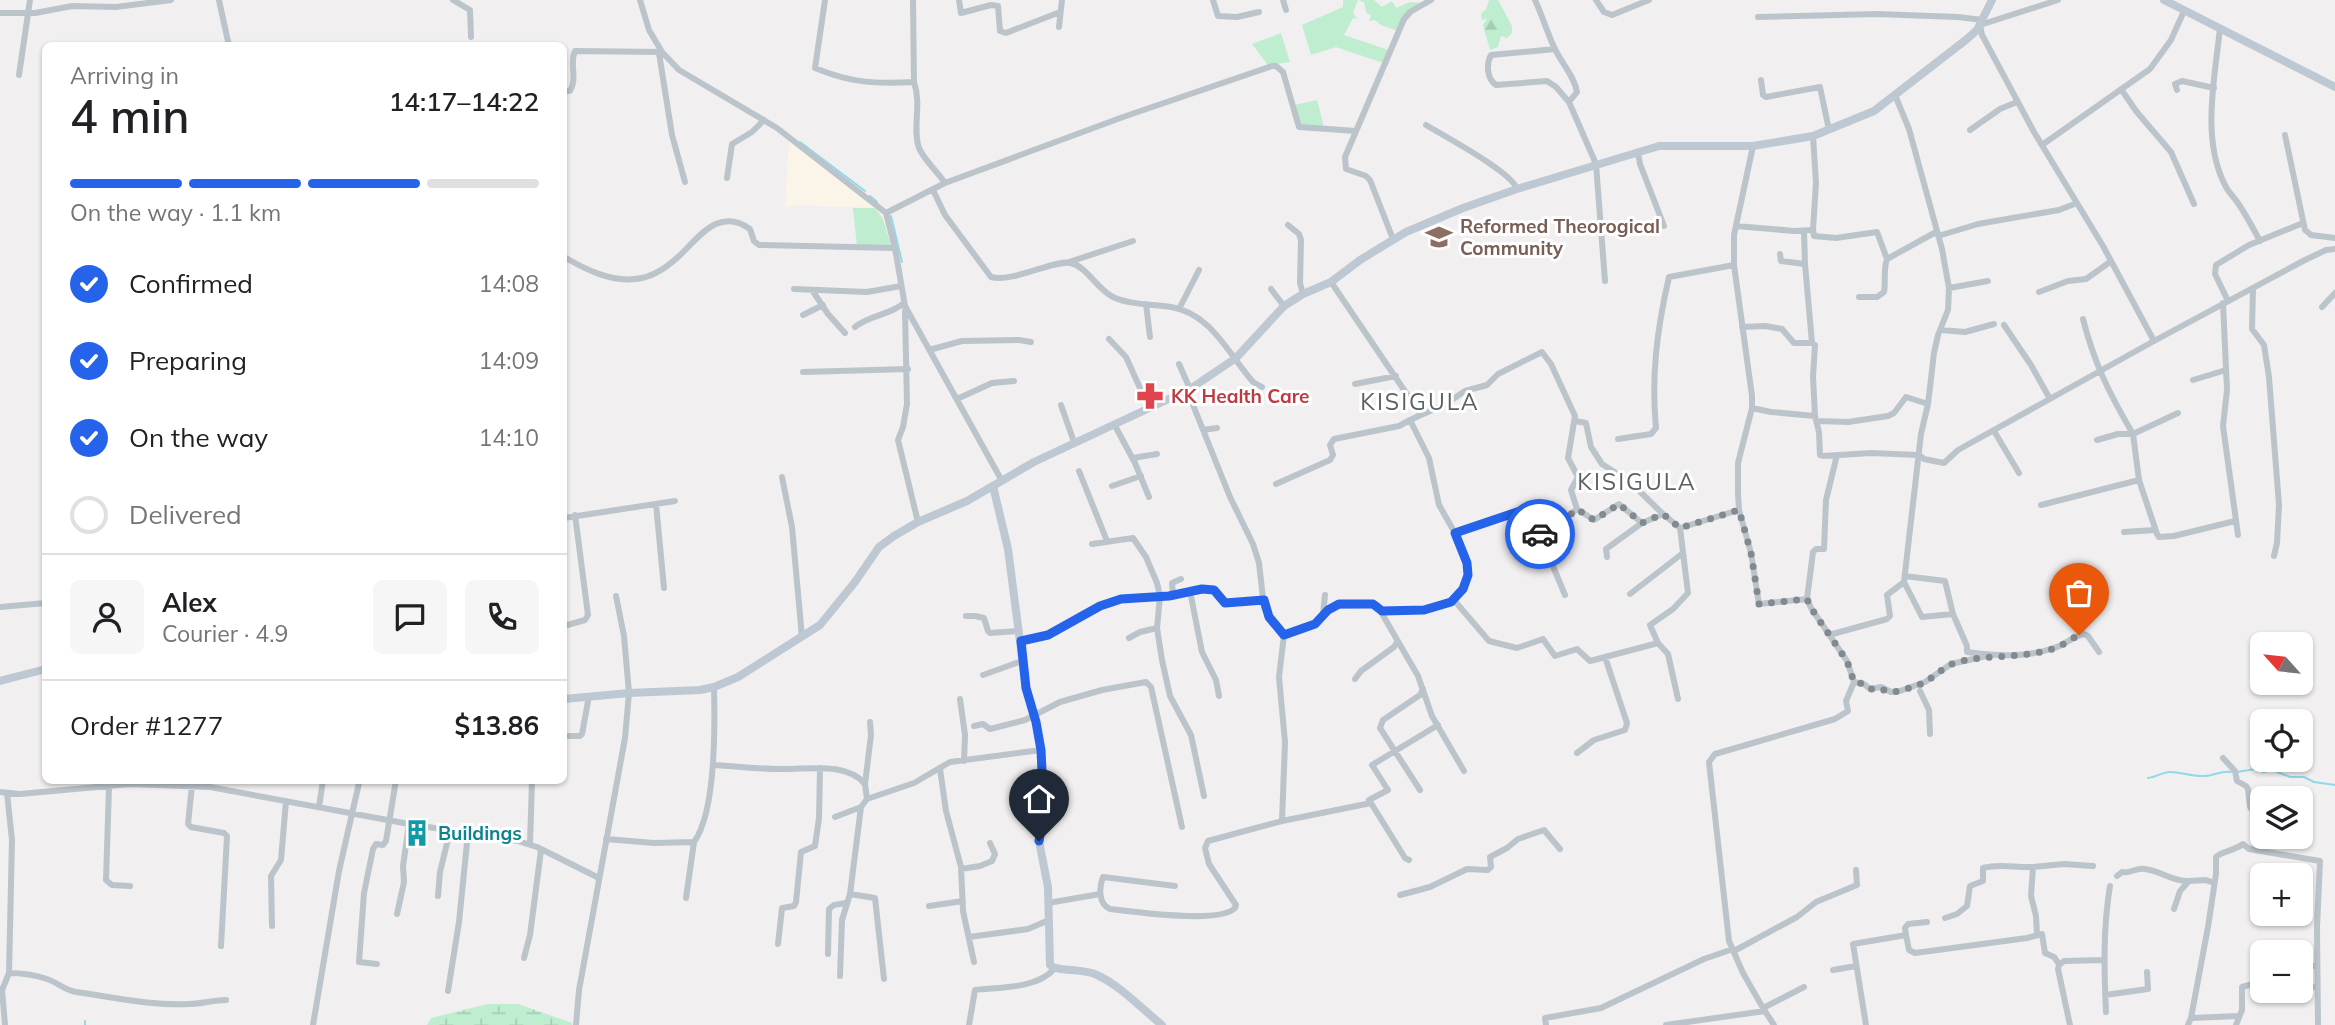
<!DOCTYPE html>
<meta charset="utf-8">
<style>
:root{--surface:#fff;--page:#f6f6f6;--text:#202124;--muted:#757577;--line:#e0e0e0;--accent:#2563eb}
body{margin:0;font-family:Mulish,sans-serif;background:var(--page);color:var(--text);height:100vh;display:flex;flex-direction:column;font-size:26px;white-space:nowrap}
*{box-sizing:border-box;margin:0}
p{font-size:23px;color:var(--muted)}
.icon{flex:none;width:38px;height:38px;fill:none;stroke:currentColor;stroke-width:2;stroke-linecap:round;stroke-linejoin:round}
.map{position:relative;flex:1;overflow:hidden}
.panel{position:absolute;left:42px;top:42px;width:525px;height:742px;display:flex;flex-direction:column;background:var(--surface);border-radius:10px;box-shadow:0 2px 5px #0004}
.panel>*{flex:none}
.needle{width:46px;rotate:297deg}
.controls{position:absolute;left:2250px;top:632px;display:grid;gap:14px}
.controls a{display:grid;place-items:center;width:63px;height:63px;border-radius:10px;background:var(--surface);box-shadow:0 2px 5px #0004;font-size:35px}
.pin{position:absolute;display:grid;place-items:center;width:60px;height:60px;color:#fff;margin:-72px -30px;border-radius:50% 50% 50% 0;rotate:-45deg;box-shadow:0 0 7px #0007}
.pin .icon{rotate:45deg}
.courier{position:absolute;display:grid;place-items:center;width:70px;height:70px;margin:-35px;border:5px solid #2563eb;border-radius:50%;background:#fff;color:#222;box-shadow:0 2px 9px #0007}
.summary em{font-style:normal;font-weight:600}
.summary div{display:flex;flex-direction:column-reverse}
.summary{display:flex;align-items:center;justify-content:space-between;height:119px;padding:0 28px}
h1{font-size:46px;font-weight:600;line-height:52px}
.bar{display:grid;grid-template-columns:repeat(4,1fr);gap:10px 7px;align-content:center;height:84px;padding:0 28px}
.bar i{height:9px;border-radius:5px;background:var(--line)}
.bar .on{background:var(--accent)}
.bar p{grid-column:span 4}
.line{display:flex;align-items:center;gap:18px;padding:0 28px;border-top:2px solid var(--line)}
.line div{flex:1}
.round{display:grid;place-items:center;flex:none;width:74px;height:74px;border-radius:10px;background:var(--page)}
ol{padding:0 28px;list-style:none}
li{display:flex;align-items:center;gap:21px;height:77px}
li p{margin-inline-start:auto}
li .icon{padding:7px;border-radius:50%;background:var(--accent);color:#fff;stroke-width:4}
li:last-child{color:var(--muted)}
li i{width:38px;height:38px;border:4px solid var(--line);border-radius:50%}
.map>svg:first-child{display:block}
</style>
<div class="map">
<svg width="2335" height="1025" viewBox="0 0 2335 1025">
<defs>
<pattern id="forest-firs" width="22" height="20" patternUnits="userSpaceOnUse" patternTransform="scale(1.75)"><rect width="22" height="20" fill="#bfedcf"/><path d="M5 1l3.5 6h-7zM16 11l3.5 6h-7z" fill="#a6cdb4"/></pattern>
<pattern id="wetland-marsh" width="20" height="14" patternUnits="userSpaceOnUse" patternTransform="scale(1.75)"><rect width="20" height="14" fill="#bfedcf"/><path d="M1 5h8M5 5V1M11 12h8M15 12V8" fill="none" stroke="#a6cdb4"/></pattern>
</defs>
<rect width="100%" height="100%" fill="#f1efef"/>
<path fill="#fbf5e9" d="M789 140 875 208 796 205 785 208Z"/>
<path fill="#bfedcf" d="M1343 0H1374L1382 7 1392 1 1396 8 1410 2 1422 3 1398 31 1381 25 1375 20 1369 21 1371 16 1366 12 1364 2 1358 0 1353 13 1357 19 1353 18 1344 35 1389 50 1383 63 1336 47 1311 55 1302 25 1343 7Z
M1281 33 1290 62 1268 65 1252 44Z
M1317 100 1324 127 1301 126 1295 105Z
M853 208H875L883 219 891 245 857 246Z"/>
<path fill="url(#forest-firs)" d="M1489 0H1498L1512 26V33L1507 38 1501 36 1498 47 1490 50 1483 25 1487 18 1482 20 1481 14 1486 9Z"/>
<path fill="url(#wetland-marsh)" d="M488 1004H518L572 1023V1025H427L431 1018Z"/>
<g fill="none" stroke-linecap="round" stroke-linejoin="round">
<path stroke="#8fd9e8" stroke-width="2" d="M800 142 865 191
M870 196 877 202
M891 216 902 262
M2237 772 2255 769 2264 772 2272 770 2290 777H2304L2314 782 2335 785
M2148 778C2156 777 2163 772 2170 772 2182 772 2192 777 2204 776 2214 776 2221 770 2231 772
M85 1025V1021"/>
<path stroke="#bbc4cb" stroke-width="6" d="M219 0 229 46
M453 0 470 10 471 37
M640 0 649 30 662 52 679 70 777 128 886 213 895 248 905 306 1002 481
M825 0 815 68C851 83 875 84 914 82L913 0
M959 0 961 13 991 5 998 6 1000 31 1006 33 1060 12
M1213 0 1218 16 1237 17 1259 12
M1283 0 1286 10
M1535 0C1542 15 1547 32 1554 47 1561 63 1574 75 1577 92L1569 102
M1596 0 1604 12 1612 15 1649 0
M2058 0 1980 25 1982 35 2034 132 2103 246 2154 341
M0 13H35L72 6 116 7 171 0
M1758 17 1877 14 1958 17 1983 20
M1059 27 1062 0
M2220 28C2215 77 2201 139 2225 185 2228 192 2234 197 2238 203 2246 215 2253 228 2260 241
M1555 49 1491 55C1486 64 1487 79 1496 85L1547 81 1556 87 1569 102 1596 164 1605 281
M659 53 672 135 685 182
M19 75 30 0
M1761 80 1763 95 1766 97 1820 87 1829 130
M914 82C922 105 912 128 919 148 924 160 938 172 945 183
M2121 89 2136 111 2171 152 2194 204
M2177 90 2175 84 2182 81 2214 88
M564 91H570C578 78 569 64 575 51L662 52
M1895 95 1909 129 1942 249 1949 288 1948 310 1938 335 1934 353 1928 404
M1426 125C1444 136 1512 172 1517 189
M1970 130 2000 109 2017 102
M2285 135 2305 230 2311 235 2335 238
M2042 145 2150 69 2171 40 2184 11
M1753 146 1734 235V265L1752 396V408L1738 463V493L1739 510 1751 553 1759 604 1807 599
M1638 153 1640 164 1664 226
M727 178 732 144 752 132 764 120
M933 190 945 215 991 277C1013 283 1055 259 1071 263 1087 267 1097 289 1113 297 1130 305 1152 304 1171 307 1211 313 1229 355 1253 382L1262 387
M886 213 945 183 1123 117 1272 66H1276L1283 72 1299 127 1356 131
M1288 225 1299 234 1301 240 1300 283 1303 294
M1736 226 1794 231 1813 230 1816 183 1813 136
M1813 230 1814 236 1836 238 1877 232 1887 259
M1804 231 1805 264
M1938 236 1978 224 2059 210 2077 203
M1393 239 1370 180 1366 176 1346 169 1345 157 1404 19 1410 12 1431 0
M1780 254 1781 261 1805 264 1812 343
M564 257C585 269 610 282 635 279 651 278 666 268 678 257 698 239 718 206 750 229L754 241 759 245 895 248
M1069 262 1133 241
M1331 282 1421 415 1410 420 1429 458 1439 505 1455 533 1467 563 1468 575 1463 589 1451 602 1424 610 1382 611
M1949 288 1988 281
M2253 288 2252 329 2264 345 2269 377 2279 505 2277 543 2274 556
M794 289 867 292 901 286
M1271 289 1284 306
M812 290 828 314 845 333
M2039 292 2068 281 2086 279 2110 262
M1859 297H1877L1884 292C1886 281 1883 270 1887 259L1936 232
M2228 301 2215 274 2216 265 2249 245 2303 223
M2223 303 2227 390 2223 426 2238 535
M1146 304 1150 337
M2322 307 2335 293
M1179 309 1199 270
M905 311 907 404 903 427 898 440 918 522
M803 315 823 305
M2083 319C2094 363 2110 395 2133 434H2118L2097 440
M2004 325 2031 365 2050 399
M855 327C869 315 891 315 904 303
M1742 327 1765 326 1782 329 1794 343H1812L1815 345 1813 377 1815 416
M1941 330 1965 332 1994 324
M1109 339 1126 357 1149 408
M929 350 962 341 1019 340 1031 342
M1179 364 1190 389
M803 372 908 369
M2193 380 2226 370
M1355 384 1396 376
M1187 390 1230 497 1253 544 1259 563 1264 607 1269 617 1284 635 1279 677 1285 742 1282 821
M957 399 992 383 1014 381
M1061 405 1074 442
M1752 408 1771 412 1815 416 1819 432 1820 455 1823 456 1871 453 1918 455
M2178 413 2133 434 2139 480 2157 534 2159 537 2174 536 2235 521
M1421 415 1444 405 1465 391 1487 385 1498 374 1542 352 1551 364 1575 416 1568 458 1578 477 1571 490 1577 509
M1575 421 1586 423 1591 447 1602 464 1630 482 1663 514
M1817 421 1848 422 1888 416 1894 413 1906 397 1928 404 1921 434 1904 582 1887 595 1890 616 1887 619 1829 635
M1114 424 1135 463 1149 497
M1203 430 1217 428
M1994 431 2019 473
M1618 439 1651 434 1656 428C1651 376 1657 329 1669 277L1734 265
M1918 454 1924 459 1944 463 1958 450 2154 341 2303 261 2326 250 2335 249
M1837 455 1826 500 1824 549H1816L1813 552 1807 599 1811 608 1847 661 1854 682 1864 684 1870 689 1881 687 1891 692 1900 691 1925 682 1951 664 1991 655
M1133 458 1157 454
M1079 471 1107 541
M782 477 792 527 802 637
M1276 484 1330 460 1333 455 1330 445 1334 439 1399 426 1410 420
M1112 486 1141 476
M656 504 664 588
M2041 505 2139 480
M564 518 675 501
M1680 528 1739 510
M2124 532 2155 530
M1455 533 1514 512 1524 513 1540 535 1565 595
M1540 535 1554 528 1577 509 1594 520 1619 504 1642 523 1663 514 1680 528 1688 593 1673 609 1650 625 1658 643
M1092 544 1133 538 1146 557 1157 583 1160 596 1157 628 1162 660 1170 696 1191 735 1204 796
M1607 557 1606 549 1642 523
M1905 576 1945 581 1953 614 1967 646V652C1997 656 2025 658 2054 648 2065 645 2073 636 2084 634L2088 636 2099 652
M1904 582 1922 617 1953 614
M1190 591 1202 652 1216 680 1219 696
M1630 594 1683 553
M1173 595 1172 583 1181 579
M1453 599 1489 641 1517 648 1543 639 1555 656 1577 649 1590 661 1658 643 1668 654 1678 699
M0 607 46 603
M1323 614 1325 595
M966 616H975L984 618 988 631 990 633 1019 631
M564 626 585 620 588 615 575 515
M1284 635 1315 624 1333 606 1377 605 1418 676 1432 716 1464 771
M1129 638 1140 632 1157 628
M1021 641 1047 635 1100 606 1121 599 1169 596 1202 588 1214 591 1225 603 1263 600
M983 675 1022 661
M1355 679 1361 671 1394 647 1397 642
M1920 691 1929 710 1930 734
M960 699 965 735 964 761
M974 726 983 724 990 729 1025 720 1060 702 1102 690 1146 682 1151 687 1182 827
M564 736H580L582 734 589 696
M1577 753 1594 740 1625 730 1627 723 1605 657
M2223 758 2235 771 2237 781 2246 786 2248 789 2250 807 2254 812 2255 850
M713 765C736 766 758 769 780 769 806 770 846 761 865 784L867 799 861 807 835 817
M940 769 946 811 961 867 963 911 974 962
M865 784 871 735 870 722
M192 785 188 824 191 827 224 833 227 836 221 946
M109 787 106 880 112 885 130 886
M1420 790 1380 728 1383 720 1420 695 1423 689
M0 792 20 794 130 784 210 787 409 824 518 841 537 847 599 878
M7 793 12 840 9 973C22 973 35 975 47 979 57 982 64 990 76 992 113 997 151 1006 189 1004 202 1004 213 1000 226 1000
M867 799 914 783 950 762 1041 750
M1369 800 1388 790 1372 765 1438 725
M319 807 323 780
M606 839 654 843 694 842C716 812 715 725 714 687
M530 844 532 780
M961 869 980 866 992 861 995 854 990 843
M2117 876 2122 872C2131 874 2136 867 2145 869 2161 871 2173 882 2189 881
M1175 886 1103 877C1099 887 1098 904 1110 909 1134 912 1220 924 1235 908L1236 905 1209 864 1205 848 1208 841 1282 821 1371 803 1405 858 1409 860
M850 894 875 898 884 979
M1400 895 1430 887 1467 869 1488 870 1491 867 1490 857 1507 848 1518 839 1544 830 1560 849
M438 896 440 872 450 831
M686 898 694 842
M1048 903 1100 894
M929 906 963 901
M2174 909 2180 891 2189 881 2206 880 2214 883
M397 914 404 882 403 866 409 824
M1945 918 1957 914 1967 906 1970 886 1983 881V868C2000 863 2016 868 2033 867
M272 926 271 876 281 860 286 801
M1906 935 1909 950 1915 953 2027 938 2042 934 2045 953 2054 957 2059 964
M2037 935 2036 916 2031 896 2033 867 2064 864 2093 866
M969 937 1028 929 1049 920
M778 944 782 908 794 906 796 902 801 852 815 846 819 818 820 768
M1734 951 1797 917 1816 902 1857 885 1856 870
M828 954 829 909 834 905 846 903
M524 958 530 935 541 850
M377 964 359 962 364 893 373 849 376 844 383 845 386 841 396 780
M1833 970 1856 966
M2301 970 2317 965
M840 976 842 920 850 894 861 807
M2301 986 2317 987
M1804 987 1763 1008 1743 973 1729 941 1709 762 1715 754 1835 719 1848 711 1846 701 1854 682
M448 991 459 922 468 833
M2105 995 2148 989 2147 972
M2106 1012C2104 969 2103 928 2110 886
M2191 1018 2238 1016
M5 1025 2 990 9 973
M313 1025 339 871 359 783
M576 1025 579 990 625 738 629 693 624 636 616 596
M969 1025 975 990C999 987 1037 989 1054 969
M1546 1025 1545 1018 1601 1008 1704 959 1733 949
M1666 1025 1765 1011 1774 1025
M1866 1025 1853 944 1906 935 1905 928 1908 924 1927 922
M2070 1025 2058 969 2059 965 2064 961 2103 960
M2188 1025 2191 1018 2208 927 2216 874V857C2221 851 2232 852 2243 844L2249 849 2320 861 2317 927 2318 1025
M2236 1025 2242 1010V987L2263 981"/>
<path stroke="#bec8d2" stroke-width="8" d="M2164 0 2335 87
M993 486 1008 549 1026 688 1036 722 1041 750 1044 813 1039 841 1048 887 1050 965C1057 972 1083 968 1097 975 1121 986 1142 1009 1162 1025
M0 681 46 669
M564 699 629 693 700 690 714 687 738 677 820 625 855 582 879 547 894 536 918 522 967 501 1034 462 1190 389 1236 358 1284 306 1303 294 1331 282 1360 260 1406 232 1463 208 1517 189 1659 146H1753L1813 136 1874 111 1967 39 1977 30 1992 0"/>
</g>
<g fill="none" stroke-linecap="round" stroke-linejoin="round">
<path stroke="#838a8f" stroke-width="7" stroke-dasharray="0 12.6" d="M1540 534 1554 528 1577 509 1594 520 1619 504 1642 523 1663 514 1680 528 1739 510 1751 553 1759 604 1807 599 1811 608 1847 661 1854 682 1864 684 1870 689C1882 688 1880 689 1890 692 1895 693 1915 686 1921 684 1934 678 1943 666 1958 662 1990 654 2023 659 2055 648 2064 645 2071 639 2079 635"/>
<path stroke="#2563eb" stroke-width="9" d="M1039 841 1044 813 1041 750 1036 722 1026 688 1021 641 1048 635 1100 606 1121 599 1169 596 1202 589 1214 590 1225 603 1264 600 1269 617 1284 635 1315 624 1328 610 1339 604H1373L1382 611 1424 610 1451 602 1463 589 1468 575 1467 563 1455 533 1520 511 1527 515 1540 534"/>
</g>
<defs>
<symbol id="school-bare" viewBox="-9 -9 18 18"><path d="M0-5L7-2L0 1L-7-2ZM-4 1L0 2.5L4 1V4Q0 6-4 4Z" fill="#8d6e63" stroke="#fff" stroke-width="2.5" paint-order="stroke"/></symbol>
<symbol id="pharmacy-bare" viewBox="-9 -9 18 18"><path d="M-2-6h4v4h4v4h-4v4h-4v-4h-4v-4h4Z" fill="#e0444e" stroke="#fff" stroke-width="2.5" paint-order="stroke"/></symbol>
<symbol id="building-bare" viewBox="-9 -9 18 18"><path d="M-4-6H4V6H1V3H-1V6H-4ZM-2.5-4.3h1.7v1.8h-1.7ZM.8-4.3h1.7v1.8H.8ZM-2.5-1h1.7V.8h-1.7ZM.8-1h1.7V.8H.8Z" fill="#0f9aa8" stroke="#fff" stroke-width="2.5" paint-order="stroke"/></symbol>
</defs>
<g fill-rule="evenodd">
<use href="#school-bare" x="1420" y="218" width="38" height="38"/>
<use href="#pharmacy-bare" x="1131" y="377" width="38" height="38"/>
<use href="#building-bare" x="398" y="814" width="38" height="38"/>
</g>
<g text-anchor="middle" stroke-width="6" stroke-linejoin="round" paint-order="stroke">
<g font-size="19" font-weight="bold" fill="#785e54" stroke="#fff" text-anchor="start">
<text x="1460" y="233">Reformed Theorogical<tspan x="1460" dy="22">Community</tspan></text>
</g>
<g font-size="19" font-weight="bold" fill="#be3a42" stroke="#fff" text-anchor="start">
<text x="1171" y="403">KK Health Care</text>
</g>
<g font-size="19" font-weight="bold" fill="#0d838f" stroke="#fff" text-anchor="start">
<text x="438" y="840">Buildings</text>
</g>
<g font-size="23" letter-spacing="2" fill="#5c6064" stroke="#fff">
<text x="1420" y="410">KISIGULA</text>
<text x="1637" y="490">KISIGULA</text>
</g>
</g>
</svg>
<div class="controls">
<a><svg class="needle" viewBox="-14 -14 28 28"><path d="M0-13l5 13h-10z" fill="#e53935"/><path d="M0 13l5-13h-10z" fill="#757577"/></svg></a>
<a><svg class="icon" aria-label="locate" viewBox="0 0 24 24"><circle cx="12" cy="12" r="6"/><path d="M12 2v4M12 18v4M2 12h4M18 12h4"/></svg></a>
<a><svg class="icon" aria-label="layers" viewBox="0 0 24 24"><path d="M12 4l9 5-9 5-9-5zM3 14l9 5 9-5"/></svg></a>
<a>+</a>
<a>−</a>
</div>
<div class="pin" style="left:2079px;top:635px;background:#ea580c"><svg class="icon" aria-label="bag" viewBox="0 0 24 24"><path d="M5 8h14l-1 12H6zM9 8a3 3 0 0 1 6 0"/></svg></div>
<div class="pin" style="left:1039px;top:841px;background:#1f2937"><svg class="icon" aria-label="home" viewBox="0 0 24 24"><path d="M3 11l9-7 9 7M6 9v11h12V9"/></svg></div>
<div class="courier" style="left:1540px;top:534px"><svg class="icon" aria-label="car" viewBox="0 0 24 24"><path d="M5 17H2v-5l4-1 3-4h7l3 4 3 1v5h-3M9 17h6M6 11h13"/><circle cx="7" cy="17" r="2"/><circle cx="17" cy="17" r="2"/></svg></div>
<section class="panel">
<div class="summary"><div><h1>4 min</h1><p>Arriving in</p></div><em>14:17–14:22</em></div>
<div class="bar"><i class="on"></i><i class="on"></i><i class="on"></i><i></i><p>On the way · 1.1 km</p></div>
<ol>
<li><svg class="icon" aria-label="check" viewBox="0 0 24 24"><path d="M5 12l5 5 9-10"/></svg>Confirmed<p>14:08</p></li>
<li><svg class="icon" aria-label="check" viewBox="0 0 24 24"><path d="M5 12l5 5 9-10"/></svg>Preparing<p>14:09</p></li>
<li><svg class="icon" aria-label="check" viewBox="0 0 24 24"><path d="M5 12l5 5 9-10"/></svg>On the way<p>14:10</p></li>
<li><i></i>Delivered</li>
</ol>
<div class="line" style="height:126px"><a class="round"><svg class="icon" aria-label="person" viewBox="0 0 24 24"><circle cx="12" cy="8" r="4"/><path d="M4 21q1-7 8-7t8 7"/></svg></a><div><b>Alex</b><p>Courier · 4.9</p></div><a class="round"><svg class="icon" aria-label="chat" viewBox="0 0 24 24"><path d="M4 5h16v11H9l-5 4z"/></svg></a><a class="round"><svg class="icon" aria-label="phone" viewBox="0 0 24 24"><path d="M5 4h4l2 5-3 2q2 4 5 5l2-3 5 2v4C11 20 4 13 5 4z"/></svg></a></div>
<div class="line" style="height:91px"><div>Order #1277</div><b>$13.86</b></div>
</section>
</div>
